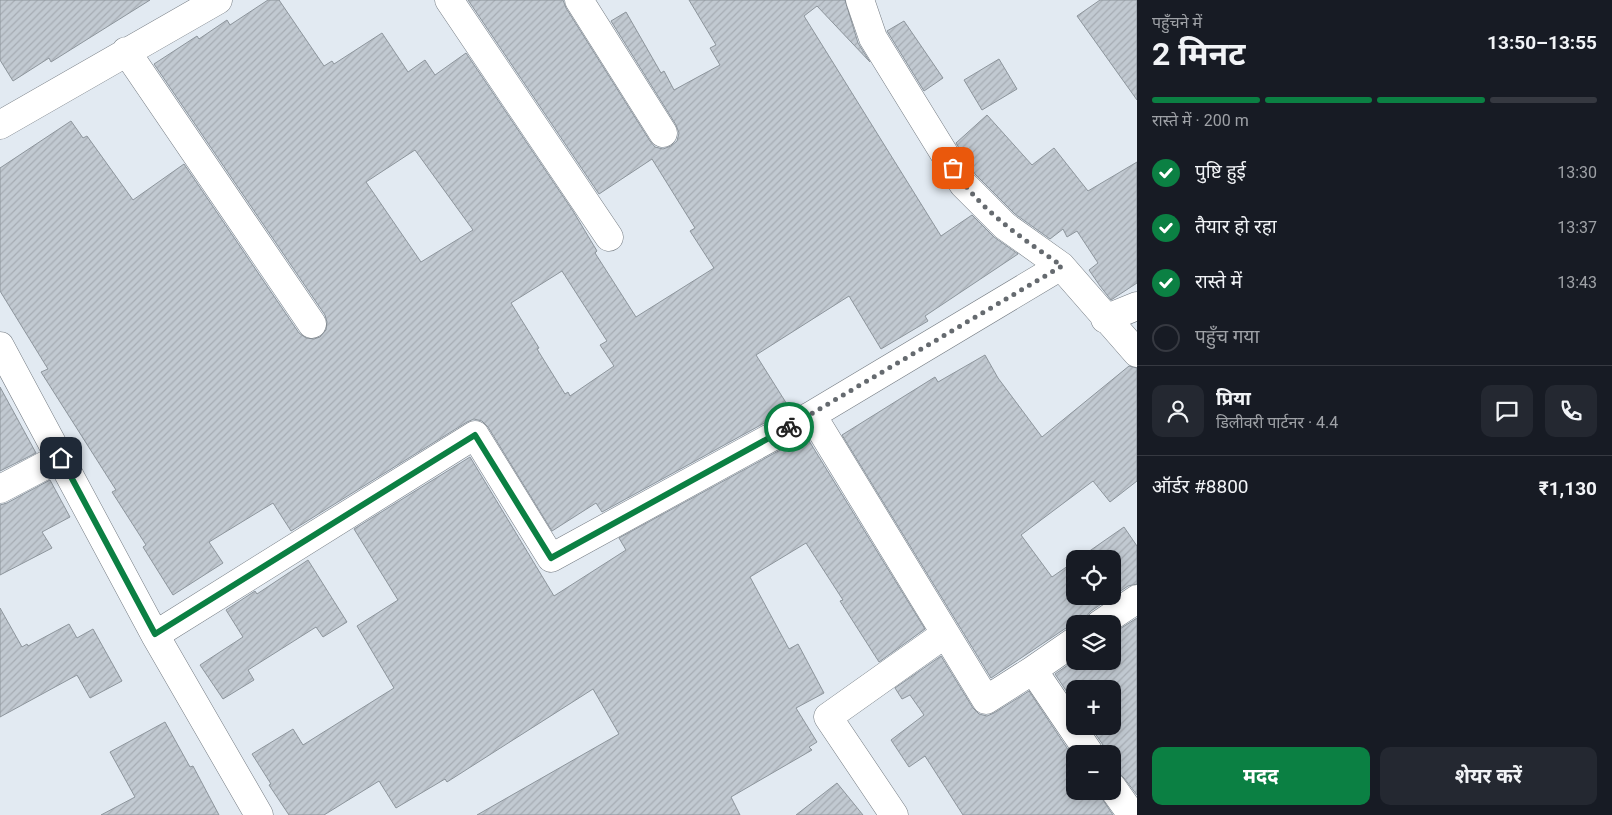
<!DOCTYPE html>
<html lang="hi">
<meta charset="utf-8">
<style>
:root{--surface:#171b24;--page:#242831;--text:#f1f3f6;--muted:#9ea1a6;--line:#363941;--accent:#0b8043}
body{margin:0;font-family:Roboto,"Noto Sans Devanagari",sans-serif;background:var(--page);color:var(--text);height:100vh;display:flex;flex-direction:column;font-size:19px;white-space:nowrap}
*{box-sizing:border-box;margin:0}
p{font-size:16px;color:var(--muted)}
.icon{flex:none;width:28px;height:28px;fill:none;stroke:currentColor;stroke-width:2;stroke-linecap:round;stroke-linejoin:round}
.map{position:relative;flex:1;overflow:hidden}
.panel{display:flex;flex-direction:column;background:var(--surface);width:475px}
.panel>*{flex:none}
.fabs{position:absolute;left:1066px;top:550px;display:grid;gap:10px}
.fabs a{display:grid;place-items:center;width:55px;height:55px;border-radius:10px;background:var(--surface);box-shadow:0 2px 8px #0003;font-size:25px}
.pin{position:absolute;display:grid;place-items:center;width:42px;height:42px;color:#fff;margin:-21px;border-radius:10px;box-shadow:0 2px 8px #0006}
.courier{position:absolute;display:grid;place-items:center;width:50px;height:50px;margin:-25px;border:4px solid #0b8043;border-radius:50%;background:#fff;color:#222;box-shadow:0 1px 6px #0007}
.overview em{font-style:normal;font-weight:700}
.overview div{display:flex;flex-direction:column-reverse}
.overview{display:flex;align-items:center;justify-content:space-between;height:85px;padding:0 15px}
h1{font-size:32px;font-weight:700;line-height:38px}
.bar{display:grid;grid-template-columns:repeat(4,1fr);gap:8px 5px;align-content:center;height:60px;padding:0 15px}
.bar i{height:6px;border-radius:4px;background:var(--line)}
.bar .active{background:var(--accent)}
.bar p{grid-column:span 4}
.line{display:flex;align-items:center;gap:12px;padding:0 15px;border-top:1px solid var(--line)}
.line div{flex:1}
.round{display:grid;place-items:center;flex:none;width:52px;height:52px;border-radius:10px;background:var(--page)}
ol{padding:0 15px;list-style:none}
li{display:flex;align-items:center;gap:15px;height:55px}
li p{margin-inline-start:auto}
li .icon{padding:5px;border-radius:50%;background:var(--accent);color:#fff;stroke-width:4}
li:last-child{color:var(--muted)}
li i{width:28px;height:28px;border:2px solid var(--line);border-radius:50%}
.action{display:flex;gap:10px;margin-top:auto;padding:10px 15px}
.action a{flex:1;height:58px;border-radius:10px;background:var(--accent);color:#fff;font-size:20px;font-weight:700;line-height:58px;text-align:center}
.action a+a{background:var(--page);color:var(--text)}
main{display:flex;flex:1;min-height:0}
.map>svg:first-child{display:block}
</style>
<main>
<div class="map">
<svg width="1137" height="815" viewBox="0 0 1137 815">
<defs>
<pattern id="building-hatch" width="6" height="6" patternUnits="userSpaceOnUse" patternTransform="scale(1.25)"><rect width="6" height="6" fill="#c1c9d1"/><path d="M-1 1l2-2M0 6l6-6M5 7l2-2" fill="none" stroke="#a6acb3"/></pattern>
</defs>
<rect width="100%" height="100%" fill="#e2eaf2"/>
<path fill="url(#building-hatch)" stroke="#8d959c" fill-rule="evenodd" d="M0 0H150L51 62 49 58 13 81 0 60Z
M268 0H279L324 66 332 61 334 64 382 33 408 72 425 60 435 75 466 53 573 211 597 251 595 253 636 317 714 268 690 231 695 228 652 159 599 194 468 0H563L566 8 650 141 655 147 663 149 671 146 677 141 679 133 676 125 611 21 626 12 661 73 664 71 674 90 720 65 710 48 716 45 689 0H845L858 43 870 62 817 6 804 16 941 236 972 215 994 237 1018 254 925 316 928 321 881 349 849 296 756 355 790 409 602 512 596 503 552 531 488 427 482 421 474 419 467 422 291 531 273 503 209 542 223 563 173 595 143 547 146 545 112 492 116 490 41 372 48 369 0 291V168L71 121 83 138 87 136 133 200 184 164 299 333 306 338 314 339 320 337 326 330 327 322 325 315 154 64 197 36 199 39 227 20 230 25ZM415 150 473 230 421 262 366 182ZM562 271 607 341 600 345 614 366 570 396 568 392 565 394 537 349 539 348 511 303Z
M1100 0H1137V100L1077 16Z
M904 21 943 78 924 91 887 31Z
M999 59 1017 89 982 110 964 80Z
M987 115 1032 165 1054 148 1088 191 1137 162V283L1111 300 1100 286 1089 270 1098 263 1077 231 1067 237 1063 229 1050 239 1015 214 975 174 956 143Z
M985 355 998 378 1042 437 1129 366 1137 368V481L1110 502 1093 481 1021 535 1052 577 1075 561V596H1112V559H1078L1124 527 1137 546V584L1128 586 1091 611 1086 617 1085 624H1075V626L1066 628 991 678 842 435 935 377 938 382Z
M0 387 36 453 0 471Z
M806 436 925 629 879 662 840 601 843 600 806 543 750 577 789 649 798 644 824 693 796 708 817 742 809 747 812 750 731 797 740 815H477L619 734 593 689 447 782 445 779 396 808 379 781 324 815H289L269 785 271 784 252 754 293 729 303 745 394 688 357 626 398 600 354 529 470 457 554 596 626 550 619 538Z
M50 480 70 517 42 532 52 548 0 575V505L7 503Z
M308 560 347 622 323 637 316 627 248 670 254 680 223 699 200 665 243 637 226 610 255 591 257 594Z
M0 608 22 647 27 644 28 646 69 624 77 638 93 629 122 681 90 698 77 675 0 717Z
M1137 618V795L1124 778 1119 773 1112 772V754H1105L1103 745 1090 726H1112V689H1075V704L1055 674 1075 660V661H1112V634Z
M941 656 973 708 979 714 987 716 994 713 1029 691 1075 760V791H1097L1113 815H963L925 756 909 767 891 740 924 715 910 695 902 699 895 688Z
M165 722 190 767 193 766 219 815H101L135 797 110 752Z
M837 783 863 815H796Z"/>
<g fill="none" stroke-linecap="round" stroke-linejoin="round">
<defs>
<path id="minor" d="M449 0 609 237
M579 0 663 133
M860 0 873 38 963 184 1005 226 1061 266 1137 353
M126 51 312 324
M0 125 218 0
M1105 319 1137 306
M0 346 155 635 259 815
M812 415 986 700 1033 670 1090 754
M0 489 61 457
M1100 624 1137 599
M155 635 475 435 551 558 812 415 1061 266
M1033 670 1075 641
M1112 787 1132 815
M894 815 828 717 945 634"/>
</defs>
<use href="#minor" stroke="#747b82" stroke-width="29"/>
<use href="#minor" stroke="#fff" stroke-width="28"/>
</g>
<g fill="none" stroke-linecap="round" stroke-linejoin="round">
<path stroke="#656a6f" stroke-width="5" stroke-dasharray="0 9" d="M789 427 1062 266C1022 238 979 210 953 168"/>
<path stroke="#0b8043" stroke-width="6" d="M61 458 155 634 475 435 551 558 789 427"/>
</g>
</svg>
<div class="fabs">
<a><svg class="icon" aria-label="locate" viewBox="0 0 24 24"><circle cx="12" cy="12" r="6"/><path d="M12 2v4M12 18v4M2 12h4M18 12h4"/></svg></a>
<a><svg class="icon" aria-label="layers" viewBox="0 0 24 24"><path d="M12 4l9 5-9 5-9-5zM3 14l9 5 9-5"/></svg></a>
<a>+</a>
<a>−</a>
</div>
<div class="pin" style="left:953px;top:168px;background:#ea580c"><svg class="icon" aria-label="bag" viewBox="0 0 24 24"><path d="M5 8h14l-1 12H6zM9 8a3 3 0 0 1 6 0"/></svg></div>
<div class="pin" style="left:61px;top:458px;background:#1f2937"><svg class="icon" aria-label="home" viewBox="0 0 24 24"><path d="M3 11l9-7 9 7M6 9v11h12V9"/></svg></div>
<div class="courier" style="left:789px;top:427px"><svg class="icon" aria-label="bike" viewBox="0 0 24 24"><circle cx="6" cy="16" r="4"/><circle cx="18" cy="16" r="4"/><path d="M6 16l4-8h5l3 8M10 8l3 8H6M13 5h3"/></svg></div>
</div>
<section class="panel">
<div class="overview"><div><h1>2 मिनट</h1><p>पहुँचने में</p></div><em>13:50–13:55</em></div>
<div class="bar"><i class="active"></i><i class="active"></i><i class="active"></i><i></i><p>रास्ते में · 200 m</p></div>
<ol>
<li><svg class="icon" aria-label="check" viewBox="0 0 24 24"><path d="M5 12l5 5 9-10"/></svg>पुष्टि हुई<p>13:30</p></li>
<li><svg class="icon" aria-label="check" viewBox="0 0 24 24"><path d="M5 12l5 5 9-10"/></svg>तैयार हो रहा<p>13:37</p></li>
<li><svg class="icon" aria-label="check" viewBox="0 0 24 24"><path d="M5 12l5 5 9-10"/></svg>रास्ते में<p>13:43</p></li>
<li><i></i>पहुँच गया</li>
</ol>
<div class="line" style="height:90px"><a class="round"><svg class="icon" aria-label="person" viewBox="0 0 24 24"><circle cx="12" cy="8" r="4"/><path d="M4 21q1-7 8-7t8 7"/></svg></a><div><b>प्रिया</b><p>डिलीवरी पार्टनर · 4.4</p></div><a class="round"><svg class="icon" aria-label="chat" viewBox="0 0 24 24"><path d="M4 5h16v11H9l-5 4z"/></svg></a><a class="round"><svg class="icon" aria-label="phone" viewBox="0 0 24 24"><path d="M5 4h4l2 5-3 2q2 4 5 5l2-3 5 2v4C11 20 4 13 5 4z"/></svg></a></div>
<div class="line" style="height:65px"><div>ऑर्डर #8800</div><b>₹1,130</b></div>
<div class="action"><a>मदद</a><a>शेयर करें</a></div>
</section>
</main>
